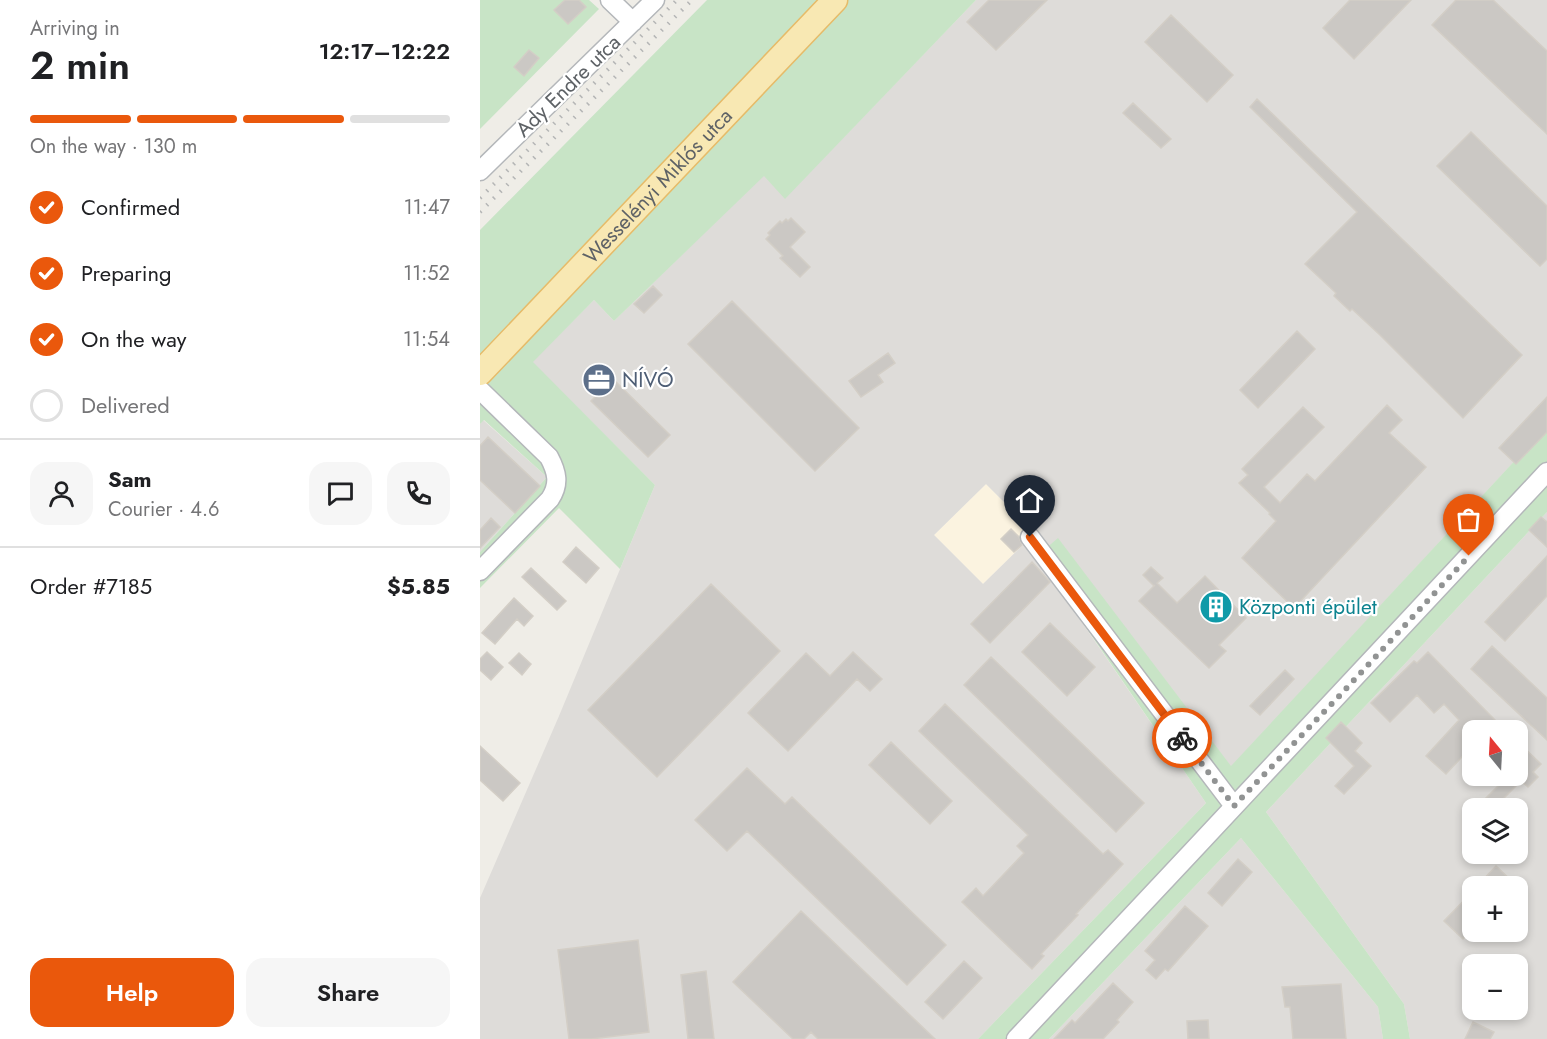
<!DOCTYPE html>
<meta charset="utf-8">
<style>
:root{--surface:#fff;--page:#f6f6f6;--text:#202124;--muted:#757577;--line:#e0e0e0;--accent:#ea580c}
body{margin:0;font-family:Jost,sans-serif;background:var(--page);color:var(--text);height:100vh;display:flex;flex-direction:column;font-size:22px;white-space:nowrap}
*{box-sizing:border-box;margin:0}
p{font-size:20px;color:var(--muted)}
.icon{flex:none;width:33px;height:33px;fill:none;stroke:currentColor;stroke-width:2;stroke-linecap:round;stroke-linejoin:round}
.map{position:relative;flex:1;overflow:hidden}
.drawer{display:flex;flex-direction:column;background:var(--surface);width:480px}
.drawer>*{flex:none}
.needle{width:39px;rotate:342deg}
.controls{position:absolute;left:982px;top:720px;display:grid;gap:12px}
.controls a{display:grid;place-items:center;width:66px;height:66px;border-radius:12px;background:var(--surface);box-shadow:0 3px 9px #0003;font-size:30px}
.pin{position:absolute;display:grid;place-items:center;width:51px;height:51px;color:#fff;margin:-62px -26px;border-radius:50% 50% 50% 0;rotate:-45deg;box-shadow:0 0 6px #0007}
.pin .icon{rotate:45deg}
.courier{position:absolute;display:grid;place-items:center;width:60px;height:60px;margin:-30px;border:4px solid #ea580c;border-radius:50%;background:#fff;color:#222;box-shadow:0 2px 8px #0007}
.overview em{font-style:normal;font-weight:600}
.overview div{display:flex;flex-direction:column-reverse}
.overview{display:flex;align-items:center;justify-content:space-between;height:102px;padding:0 30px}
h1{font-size:39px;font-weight:600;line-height:45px}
.bar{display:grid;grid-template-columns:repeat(4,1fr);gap:9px 6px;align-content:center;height:72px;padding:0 30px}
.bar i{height:8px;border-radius:4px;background:var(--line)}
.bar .selected{background:var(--accent)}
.bar p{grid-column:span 4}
.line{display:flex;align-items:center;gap:15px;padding:0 30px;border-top:2px solid var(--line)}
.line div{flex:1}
.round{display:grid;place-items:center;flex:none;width:63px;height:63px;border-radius:18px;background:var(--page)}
ol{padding:0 30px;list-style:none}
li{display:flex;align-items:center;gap:18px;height:66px}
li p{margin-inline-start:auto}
li .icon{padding:6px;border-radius:50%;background:var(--accent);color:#fff;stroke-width:4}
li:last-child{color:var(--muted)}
li i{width:33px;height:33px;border:3px solid var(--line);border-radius:50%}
.primary-button{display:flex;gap:12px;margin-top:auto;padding:12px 30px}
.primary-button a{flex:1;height:69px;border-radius:18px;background:var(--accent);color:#fff;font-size:24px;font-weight:600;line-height:69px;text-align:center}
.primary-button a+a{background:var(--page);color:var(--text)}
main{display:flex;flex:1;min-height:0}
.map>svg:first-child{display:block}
</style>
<main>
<section class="drawer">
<div class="overview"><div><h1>2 min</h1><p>Arriving in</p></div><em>12:17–12:22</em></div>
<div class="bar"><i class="selected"></i><i class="selected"></i><i class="selected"></i><i></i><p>On the way · 130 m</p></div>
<ol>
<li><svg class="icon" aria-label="check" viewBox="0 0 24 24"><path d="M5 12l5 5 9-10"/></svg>Confirmed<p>11:47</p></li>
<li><svg class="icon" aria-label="check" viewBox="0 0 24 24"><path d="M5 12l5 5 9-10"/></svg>Preparing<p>11:52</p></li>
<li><svg class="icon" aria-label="check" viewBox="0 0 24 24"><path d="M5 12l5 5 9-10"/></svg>On the way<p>11:54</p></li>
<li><i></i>Delivered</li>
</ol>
<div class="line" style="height:108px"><a class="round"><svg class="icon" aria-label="person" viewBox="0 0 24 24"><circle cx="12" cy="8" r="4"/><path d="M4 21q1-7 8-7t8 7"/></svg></a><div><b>Sam</b><p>Courier · 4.6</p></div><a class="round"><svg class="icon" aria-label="chat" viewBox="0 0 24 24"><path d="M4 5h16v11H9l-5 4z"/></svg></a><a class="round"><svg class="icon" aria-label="phone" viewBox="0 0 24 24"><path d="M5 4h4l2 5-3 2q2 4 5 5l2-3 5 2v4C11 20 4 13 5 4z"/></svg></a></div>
<div class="line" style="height:78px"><div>Order #7185</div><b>$5.85</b></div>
<div class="primary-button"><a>Help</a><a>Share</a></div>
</section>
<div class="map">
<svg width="1067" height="1039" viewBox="0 0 1067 1039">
<rect width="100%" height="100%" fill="#efede7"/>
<path fill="#fbf3e0" d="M506 484 555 533 503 584 454 535Z"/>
<path fill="#dedcd9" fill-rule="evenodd" d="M496 0H1067V426L751 767 578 539 557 557 726 803 498 1039H0V898L79 716 175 485 52 362 114 300 134 321 284 175 305 198ZM506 484 555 533 503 584 454 535Z
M3 420 67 477 0 552V424Z
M1067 512V1039H930L924 1004 786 812ZM993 730H1038V776H993ZM993 808H1038V854H993ZM993 886H1038V932H993ZM993 964H1038V1010H993Z
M761 838 898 1007 903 1039H569Z"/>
<path fill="#c8e4c6" d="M0 0H109L119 9 0 129Z
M227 0H496L305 199 284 176 134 321 114 300 53 362 175 485 140 569 79 508 0 588V552L67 477 4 420 0 424V230Z
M1067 426V512L786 812 924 1004 930 1039H903L898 1007 761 838 569 1039H498L726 803 557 556 578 538 751 766Z"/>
<path fill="#cbc8c4" stroke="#d3cec6" stroke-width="1.5" d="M85 0H99L106 7 88 24 74 10Z
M509 0H567L516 50 487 22Z
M870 0H931L874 59 843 28Z
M976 0H1013L1067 51V134L952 25Z
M691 15 753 75 727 102 665 42Z
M49 50 59 58 44 76 34 67Z
M777 99 1042 355 983 418 900 335 872 309 870 311 854 296 856 293 825 264 877 212 770 107Z
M653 103 691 139 681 148 643 113Z
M991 132 1067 206V259L1060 266 957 166Z
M311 218 325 232 310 247 330 267 320 277 300 258 303 256 286 239 290 235 288 233 300 221 302 223 306 219 308 221Z
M173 286 182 295 164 313 154 304Z
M252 301 379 428 335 471 208 344Z
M817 331 835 349 778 408 760 390Z
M408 353 415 363 398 375 403 382 381 397 369 381Z
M133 379 190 435 168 457 111 401Z
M1067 397V432L1036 464 1019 448Z
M907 405 922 420 909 433 946 467 814 608 762 558 796 521 789 514 790 513 759 483 768 475 762 469 823 407 844 427 784 487 800 503 827 474 835 481Z
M8 437 60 486 35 513 0 480V446Z
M1061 517 1067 522V547L1049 530Z
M11 518 20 527 0 548V530Z
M531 529 539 537 542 545 534 552 521 539Z
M96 547 119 568 106 583 83 562Z
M1067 556V596L1025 641 1005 622Z
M552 562 570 582 510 643 491 624Z
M671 567 683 578 677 583 697 603 725 576 766 618 739 645 746 651 729 668 659 601 675 585 674 586 663 575Z
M51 568 86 601 77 610 42 577Z
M231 584 300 651 177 777 108 710Z
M34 598 53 616 44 626 37 619 15 644 2 633Z
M570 623 615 667 587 696 542 652Z
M1012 646 1067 698V740L991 669Z
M7 652 23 667 11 680 0 670V659Z
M373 652 402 679 390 691 377 679 308 751 268 713 326 653 350 676Z
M948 652 1015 720 1006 730H993V745L966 774 946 756 979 720 964 704 954 713 937 695 910 722 891 703 934 661 937 663Z
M39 653 51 664 42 675 29 663Z
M511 657 664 803 636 832 484 685Z
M805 670 814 679 780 715 770 706Z
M465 704 623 854 628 850 643 864 596 914 598 915 561 954 564 956 552 969 482 902 496 888 503 896 544 853 537 846 548 835 439 731Z
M861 722 882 743 875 751 891 766 864 794 855 786 874 766 846 738Z
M411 742 472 801 450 824 389 765Z
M1038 742 1061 764 1053 772 1058 777 1048 787 1041 781 1020 802 1027 808H996L1028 776H1038Z
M0 746 40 783 23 801 0 780Z
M267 768 305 804 312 797 466 945 427 985 267 831 247 851 215 820Z
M758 859 772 872 742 906 728 893Z
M1016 866 1037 886H997Z
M993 891V928L983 939 964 921Z
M705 906 728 926 688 971 685 969 676 979 666 970 675 960 665 951Z
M321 911 455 1039H338L331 1032 324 1039H313L253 982Z
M158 940 169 1032 111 1039H89L78 950Z
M484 961 502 978 463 1019 445 1002Z
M226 971 234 1039H208L201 975Z
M633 983 653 1002 637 1020 639 1022 623 1039H574L592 1020 595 1023Z
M861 984 866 1039H813L810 1007H805L802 987Z
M728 1020 729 1039H708L707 1021Z
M993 1022 1014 1032 1010 1039H985Z"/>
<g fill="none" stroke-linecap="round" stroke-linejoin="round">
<defs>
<path id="minor" d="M130 0 153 22
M0 171 175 0
M0 390 69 457C77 472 80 484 70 499L0 571
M550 537 754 806
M536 1039C713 850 891 662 1067 472"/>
<g id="major">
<path id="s1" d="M0 373 355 0"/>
</g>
</defs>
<use href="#minor" stroke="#b4b7ba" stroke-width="21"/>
<use href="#major" stroke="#e6bb69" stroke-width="27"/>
<use href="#minor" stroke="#fff" stroke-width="18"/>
<use href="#major" stroke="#f8e8b3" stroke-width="24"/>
<path stroke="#b5b6b6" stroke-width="4" stroke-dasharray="1.5 8" stroke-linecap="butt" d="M0 198 197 0
M0 212 212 0"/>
</g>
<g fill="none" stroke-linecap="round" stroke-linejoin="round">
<path stroke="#919393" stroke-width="6" stroke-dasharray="0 10.8" d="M702 738 754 806 863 692 989 556"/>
<path stroke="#ea580c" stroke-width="8" d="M550 537 702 738"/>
</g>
<defs>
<symbol id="office-disc" viewBox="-11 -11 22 22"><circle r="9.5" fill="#5c6f8a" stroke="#fff"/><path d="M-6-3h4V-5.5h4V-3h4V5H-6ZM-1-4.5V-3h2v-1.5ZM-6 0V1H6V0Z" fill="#fff"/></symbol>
<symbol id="building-disc" viewBox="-11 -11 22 22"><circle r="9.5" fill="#0f9aa8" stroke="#fff"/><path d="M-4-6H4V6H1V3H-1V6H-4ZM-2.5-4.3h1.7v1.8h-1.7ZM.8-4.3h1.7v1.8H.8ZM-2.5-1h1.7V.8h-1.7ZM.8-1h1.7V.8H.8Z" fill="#fff"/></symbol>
</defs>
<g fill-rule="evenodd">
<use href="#office-disc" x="100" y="361" width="38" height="38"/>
<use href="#building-disc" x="717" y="588" width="38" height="38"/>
</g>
<g text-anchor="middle" stroke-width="4.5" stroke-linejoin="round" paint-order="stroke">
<g font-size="21" fill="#5e6266" stroke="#fff">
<text transform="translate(88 86) rotate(-44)" y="7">Ady Endre utca</text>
<text dy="7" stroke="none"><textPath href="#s1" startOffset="258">Wesselényi Miklós utca</textPath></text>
</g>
<g font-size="21" fill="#4e5e75" stroke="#fff" text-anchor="start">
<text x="142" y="387">NÍVÓ</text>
</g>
<g font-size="21" fill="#0d838f" stroke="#fff" text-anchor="start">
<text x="759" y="614">Központi épület</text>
</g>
</g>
</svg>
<div class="controls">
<a><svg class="needle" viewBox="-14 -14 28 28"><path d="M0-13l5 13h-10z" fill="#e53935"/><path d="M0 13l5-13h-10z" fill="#757577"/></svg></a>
<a><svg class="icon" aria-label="layers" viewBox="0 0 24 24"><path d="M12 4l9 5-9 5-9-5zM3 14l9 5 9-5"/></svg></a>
<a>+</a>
<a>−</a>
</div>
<div class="pin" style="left:989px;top:556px;background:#ea580c"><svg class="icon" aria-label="bag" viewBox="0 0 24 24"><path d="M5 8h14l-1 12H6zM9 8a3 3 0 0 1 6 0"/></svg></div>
<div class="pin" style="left:550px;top:537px;background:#1f2937"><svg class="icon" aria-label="home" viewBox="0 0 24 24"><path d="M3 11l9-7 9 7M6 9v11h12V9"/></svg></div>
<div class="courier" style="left:702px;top:738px"><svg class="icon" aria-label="bike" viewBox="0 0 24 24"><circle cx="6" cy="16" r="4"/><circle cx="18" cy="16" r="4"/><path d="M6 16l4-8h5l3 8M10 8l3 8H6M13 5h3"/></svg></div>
</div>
</main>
